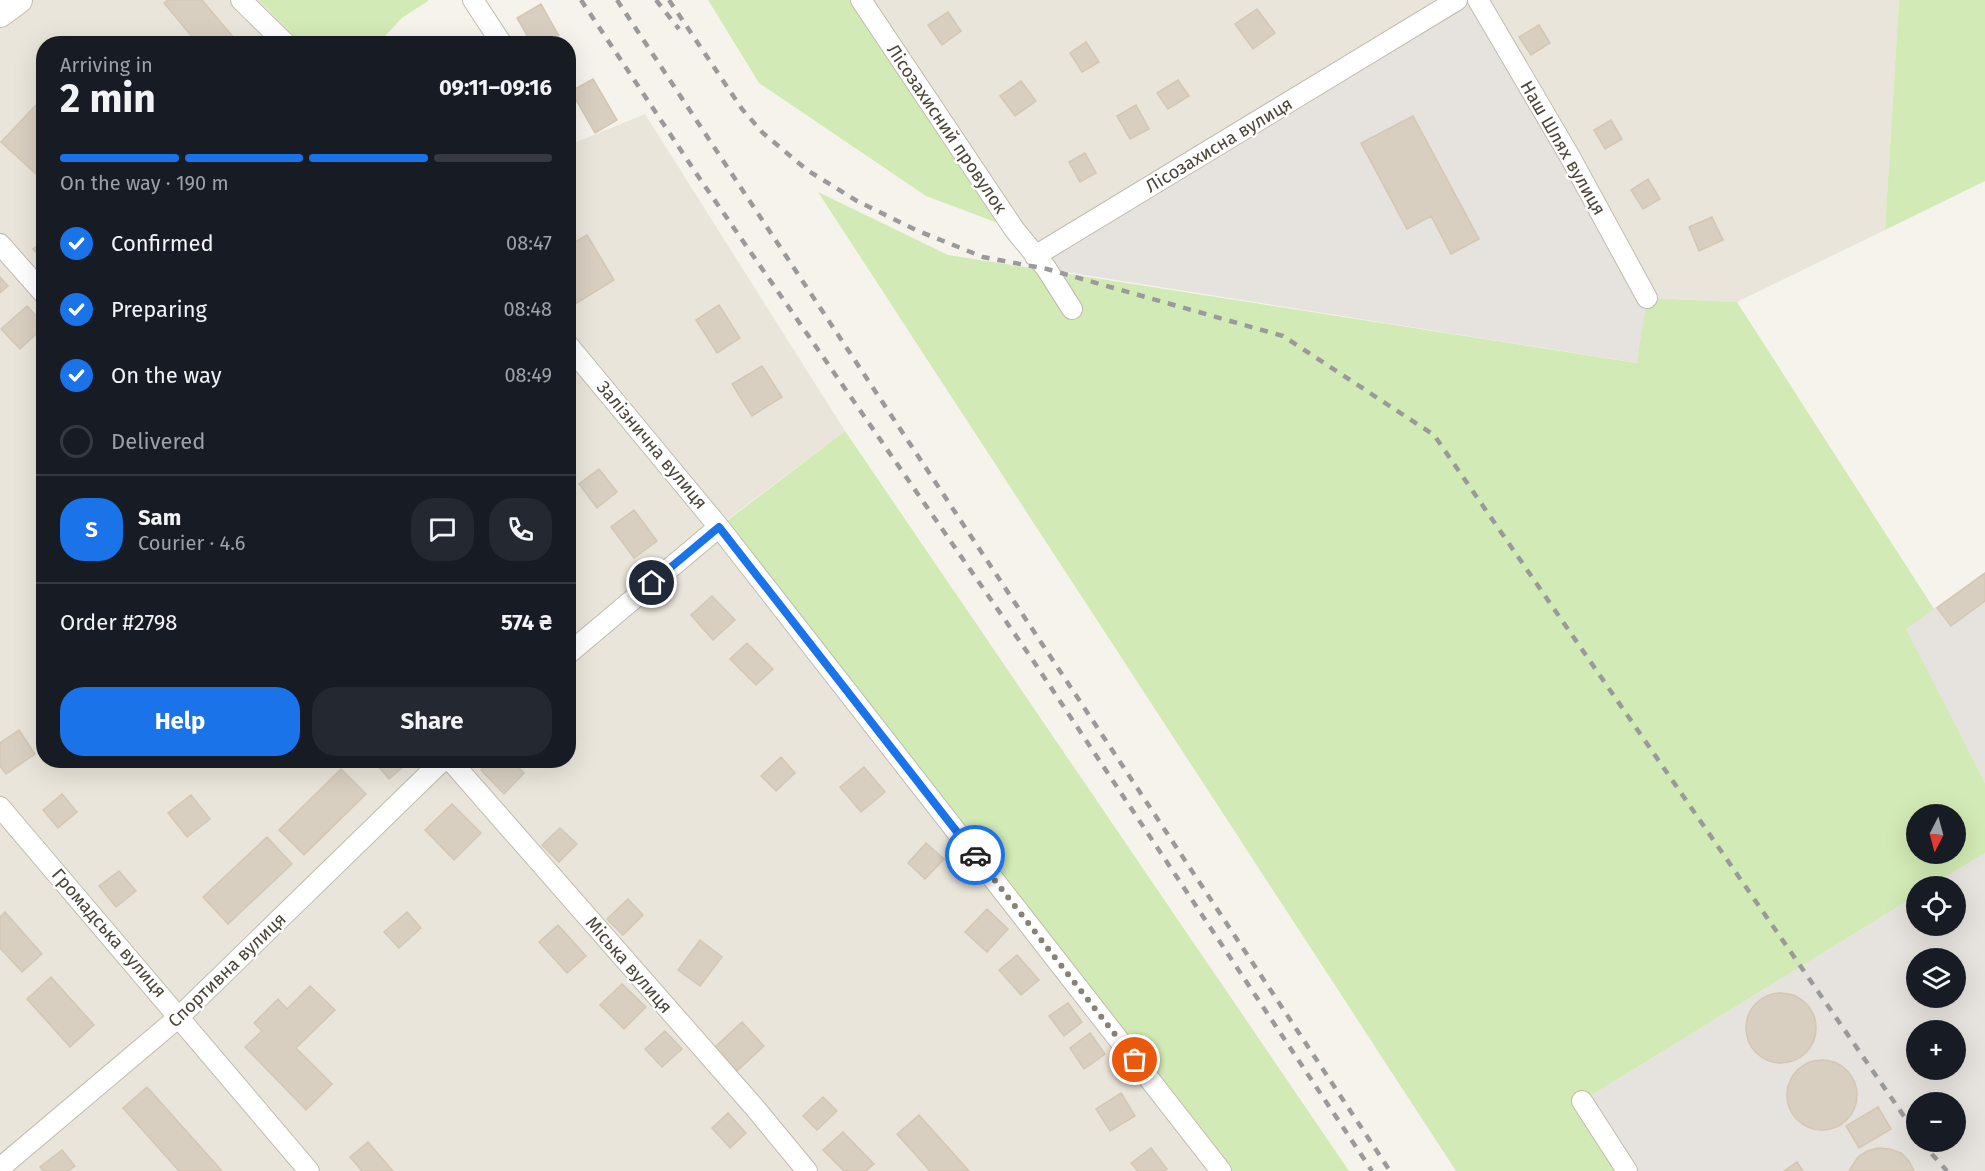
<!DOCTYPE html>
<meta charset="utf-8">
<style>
:root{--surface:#171b24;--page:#242831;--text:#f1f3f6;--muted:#9ea1a6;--line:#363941;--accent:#1a73e8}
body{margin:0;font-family:"Fira Sans",sans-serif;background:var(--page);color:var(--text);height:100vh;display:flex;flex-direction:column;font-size:22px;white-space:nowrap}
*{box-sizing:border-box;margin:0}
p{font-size:20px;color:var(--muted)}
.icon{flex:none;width:33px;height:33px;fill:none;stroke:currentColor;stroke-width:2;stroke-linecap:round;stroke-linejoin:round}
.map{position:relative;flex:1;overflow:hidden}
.drawer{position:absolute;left:36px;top:36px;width:540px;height:732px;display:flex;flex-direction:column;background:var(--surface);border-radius:24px;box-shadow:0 6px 24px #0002}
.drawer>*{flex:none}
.needle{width:39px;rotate:186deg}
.tools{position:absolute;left:1906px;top:804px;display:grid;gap:12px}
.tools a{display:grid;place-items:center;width:60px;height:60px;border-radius:50%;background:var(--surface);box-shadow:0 6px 24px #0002;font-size:30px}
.pin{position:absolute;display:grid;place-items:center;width:51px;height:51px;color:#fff;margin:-26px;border:3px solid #fff;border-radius:50%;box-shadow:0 2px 6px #0007}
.courier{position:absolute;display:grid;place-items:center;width:60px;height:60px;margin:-30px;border:4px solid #1a73e8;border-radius:50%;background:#fff;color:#222;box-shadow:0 2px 8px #0007}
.summary em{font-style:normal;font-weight:700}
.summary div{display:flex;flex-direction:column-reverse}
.summary{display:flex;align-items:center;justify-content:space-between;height:102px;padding:0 24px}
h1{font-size:39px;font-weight:700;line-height:45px}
.bar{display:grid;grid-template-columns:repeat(4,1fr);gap:9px 6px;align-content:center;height:72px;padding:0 24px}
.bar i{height:8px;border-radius:4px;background:var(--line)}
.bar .selected{background:var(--accent)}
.bar p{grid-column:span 4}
.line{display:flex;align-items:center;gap:15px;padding:0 24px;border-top:2px solid var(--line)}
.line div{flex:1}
.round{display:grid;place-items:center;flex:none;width:63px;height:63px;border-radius:24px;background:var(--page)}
ol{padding:0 24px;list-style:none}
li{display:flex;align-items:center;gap:18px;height:66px}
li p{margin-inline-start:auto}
li .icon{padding:6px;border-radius:50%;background:var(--accent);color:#fff;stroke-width:4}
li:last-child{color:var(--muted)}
li i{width:33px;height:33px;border:3px solid var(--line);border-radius:50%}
.action{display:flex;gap:12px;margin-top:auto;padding:12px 24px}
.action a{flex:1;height:69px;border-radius:24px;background:var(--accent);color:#fff;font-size:24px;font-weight:700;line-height:69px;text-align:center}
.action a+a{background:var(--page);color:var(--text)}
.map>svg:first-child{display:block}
</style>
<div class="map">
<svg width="1985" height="1171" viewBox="0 0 1985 1171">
<rect width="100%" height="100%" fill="#f6f3ec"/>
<path fill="#eae5da" d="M0 0H356L387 43 44 44V760H568L569 145 645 114 845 431 719 526 1221 1171H0Z
M861 0H1457L1035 256Z
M1478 0H1899L1885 230 1737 302 1647 298Z"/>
<path fill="#e6e2dd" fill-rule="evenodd" d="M1457 0H1478L1647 298 1638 363 1047 269 1035 256Z
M1985 572V783L1905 629Z
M1985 853V1171H1627L1582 1101 1917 895V926H1956V886H1931ZM1917 958H1956V998H1917ZM1917 1030H1956V1070H1917ZM1917 1102H1956V1142H1917Z"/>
<path fill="#d2eab5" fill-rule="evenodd" d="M259 0H428V1L403 17 378 43 302 44Z
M708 0H861L1014 229 926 196 759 83Z
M1899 0H1985V181L1885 230Z
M818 192 948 255 1637 363 1647 298 1737 302 1934 609 1906 629 1985 783V853L1931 886H1917V895L1582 1101 1627 1171H1456ZM1917 814H1956V854H1917Z
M845 431 1349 1171H1221L719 527Z"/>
<path fill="#d8cfc1" stroke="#d3c7b4" stroke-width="1.5" d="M168 0H202L239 44H198L164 3Z
M541 4 559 36 546 44H532L517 18Z
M1257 9 1275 33 1253 49 1235 24Z
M948 12 961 31 942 45 928 25Z
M1539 25 1550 43 1531 55 1519 37Z
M1086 42 1099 62 1082 72 1070 53Z
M593 79 617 120 595 133 571 91Z
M1178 80 1189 96 1168 109 1157 93Z
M1021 81 1036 101 1015 116 1000 96Z
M36 105 44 113V166L36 174 1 142Z
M1136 105 1149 129 1130 139 1117 116Z
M1413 116 1479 239 1451 254 1431 216 1407 229 1361 143Z
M1611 120 1622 139 1605 149 1594 130Z
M1085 153 1096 173 1080 182 1069 162Z
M1648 179 1660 199 1643 209 1631 190Z
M1712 217 1723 240 1699 251 1689 227Z
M587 235 614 280 575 304 568 293V246Z
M44 240V261L33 249Z
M0 277 8 286 0 293Z
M719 305 740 338 717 353 696 320Z
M27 306 44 324V327L20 349 1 329Z
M762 366 782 397 752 416 732 384Z
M599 469 617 492 597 508 579 484Z
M634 510 657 541 634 558 611 527Z
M1985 573V601L1951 626 1937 608Z
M712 596 735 620 713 640 691 615Z
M747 643 773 669 756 685 730 659Z
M19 730 35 754 6 774 0 766V743Z
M781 757 795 773 776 791 761 776Z
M373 760H411L389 779Z
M491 760H511L524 773 504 794 481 770Z
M864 767 885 792 861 812 840 787Z
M341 769 366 794 304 855 279 830Z
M62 794 77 812 58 828 43 810Z
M191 795 210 819 187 837 168 813Z
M452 804 481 833 454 860 425 830Z
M560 828 577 844 559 862 542 845Z
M267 837 292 864 228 924 203 897Z
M926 843 944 859 925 879 908 863Z
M119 871 136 891 116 907 99 886Z
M628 899 643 915 623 935 607 919Z
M987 909 1008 929 987 952 965 932Z
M5 912 42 954 22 972 0 948V917Z
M407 912 421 928 399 948 384 932Z
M558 925 586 956 567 973 539 942Z
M700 940 722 957 700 986 678 970Z
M1017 955 1039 980 1021 995 999 970Z
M51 977 94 1025 70 1047 27 999Z
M622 984 646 1007 624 1029 600 1005Z
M310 986 335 1010 296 1048 332 1084 306 1110 245 1047 262 1031 254 1023 278 999 287 1009Z
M1746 1028a35 35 0 1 1 70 0a35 35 0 1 1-70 0Z
M1068 1003 1082 1022 1064 1036 1049 1016Z
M742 1022 764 1046 737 1071 715 1047Z
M665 1031 682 1049 662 1067 645 1049Z
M1090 1033 1105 1054 1084 1069 1070 1048Z
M1787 1095a35 35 0 1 1 70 0a35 35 0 1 1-70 0Z
M147 1087 222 1171H179L123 1108Z
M1121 1093 1135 1116 1110 1131 1096 1109Z
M823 1097 837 1111 817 1130 803 1116Z
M1878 1107 1891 1129 1859 1148 1846 1126Z
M728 1113 746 1133 730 1148 712 1128Z
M919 1115 969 1171H930L897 1134Z
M843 1132 874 1164 866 1171H844L823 1150Z
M368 1142 393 1171H362L350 1157Z
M1151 1148 1167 1169 1164 1171H1138L1131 1163Z
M1878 1148 1890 1149 1901 1153 1909 1161 1914 1171H1849L1858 1157 1867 1151Z
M62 1150 75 1166 68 1171H43L40 1167Z
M1797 1162 1803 1171H1784Z"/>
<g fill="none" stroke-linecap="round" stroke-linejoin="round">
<defs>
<path id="minor" d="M241 0 286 44
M473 0 502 44
M861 0 1014 229 1046 268 1072 309
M1478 0 1569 155 1647 298
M0 244 44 294
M1035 256 1457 0
M568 345 719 527 1221 1171
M568 654 719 527
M450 760 755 1108 807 1171
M0 807 309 1171
M1582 1101 1627 1171
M0 1168 180 1016 443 760"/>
<path id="tertiary" d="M0 14 19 0"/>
</defs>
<use href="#minor" stroke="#c2bbae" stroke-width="22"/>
<use href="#tertiary" stroke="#c2bbae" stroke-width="28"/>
<use href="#minor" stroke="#fff" stroke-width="20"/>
<use href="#tertiary" stroke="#fff" stroke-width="26"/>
<path stroke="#9a9a9a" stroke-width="4.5" stroke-dasharray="8 8" stroke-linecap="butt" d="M581 0 700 179 1032 659 1372 1171
M617 0 1390 1171
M656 0 679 29
M669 0 742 109 763 133 807 170 857 201 916 230 983 257 1047 269 1283 336 1434 435 1917 1135
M1921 1142 1947 1171"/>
</g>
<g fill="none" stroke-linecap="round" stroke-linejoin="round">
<path stroke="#878178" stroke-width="6" stroke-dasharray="0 10.8" d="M975 855 1135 1060"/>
<path stroke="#1a73e8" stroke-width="8" d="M652 583 719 527 975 855"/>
</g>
<g text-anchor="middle" stroke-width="4.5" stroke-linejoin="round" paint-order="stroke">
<g font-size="18" fill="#4b4439" stroke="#fff">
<text transform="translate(947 129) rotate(56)" y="6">Лісозахисний провулок</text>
<text transform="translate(1219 145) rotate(-31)" y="6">Лісозахисна вулиця</text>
<text transform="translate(1563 148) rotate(60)" y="6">Наш Шлях вулиця</text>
<text transform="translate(652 445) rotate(50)" y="6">Залізнична вулиця</text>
<text transform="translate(109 933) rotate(49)" y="6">Громадська вулиця</text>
<text transform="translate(629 965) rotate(49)" y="6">Міська вулиця</text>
<text transform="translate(227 970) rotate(-44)" y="6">Спортивна вулиця</text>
</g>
</g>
</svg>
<div class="tools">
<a><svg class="needle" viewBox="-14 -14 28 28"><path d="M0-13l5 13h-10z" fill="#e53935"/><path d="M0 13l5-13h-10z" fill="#9ea1a6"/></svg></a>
<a><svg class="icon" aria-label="locate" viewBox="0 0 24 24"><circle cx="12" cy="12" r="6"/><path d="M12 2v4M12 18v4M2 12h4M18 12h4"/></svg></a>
<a><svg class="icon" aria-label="layers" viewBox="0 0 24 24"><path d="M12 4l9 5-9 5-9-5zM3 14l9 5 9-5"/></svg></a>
<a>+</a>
<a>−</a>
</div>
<div class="pin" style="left:1135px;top:1060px;background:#ea580c"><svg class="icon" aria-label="bag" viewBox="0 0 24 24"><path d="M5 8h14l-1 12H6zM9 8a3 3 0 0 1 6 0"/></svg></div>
<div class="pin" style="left:652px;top:583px;background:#1f2937"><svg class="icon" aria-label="home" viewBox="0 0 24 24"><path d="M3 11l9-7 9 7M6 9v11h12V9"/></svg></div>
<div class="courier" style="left:975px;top:855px"><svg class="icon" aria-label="car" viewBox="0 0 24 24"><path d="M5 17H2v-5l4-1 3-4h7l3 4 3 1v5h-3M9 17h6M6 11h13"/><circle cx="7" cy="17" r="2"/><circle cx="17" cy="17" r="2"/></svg></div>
<section class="drawer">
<div class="summary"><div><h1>2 min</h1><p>Arriving in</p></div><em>09:11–09:16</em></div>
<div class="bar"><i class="selected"></i><i class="selected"></i><i class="selected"></i><i></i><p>On the way · 190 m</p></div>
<ol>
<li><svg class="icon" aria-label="check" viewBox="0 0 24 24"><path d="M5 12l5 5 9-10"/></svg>Confirmed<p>08:47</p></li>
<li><svg class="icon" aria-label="check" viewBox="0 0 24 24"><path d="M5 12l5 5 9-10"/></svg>Preparing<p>08:48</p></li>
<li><svg class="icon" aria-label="check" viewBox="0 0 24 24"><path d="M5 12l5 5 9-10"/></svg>On the way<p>08:49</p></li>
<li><i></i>Delivered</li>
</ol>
<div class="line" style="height:108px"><b class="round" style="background:var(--accent);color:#fff">S</b><div><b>Sam</b><p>Courier · 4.6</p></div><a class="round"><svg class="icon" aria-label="chat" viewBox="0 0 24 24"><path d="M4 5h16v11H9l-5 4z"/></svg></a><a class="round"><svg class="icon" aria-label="phone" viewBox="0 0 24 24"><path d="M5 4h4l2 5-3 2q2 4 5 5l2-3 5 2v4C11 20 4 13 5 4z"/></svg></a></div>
<div class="line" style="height:78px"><div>Order #2798</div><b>574 ₴</b></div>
<div class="action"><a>Help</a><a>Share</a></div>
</section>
</div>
